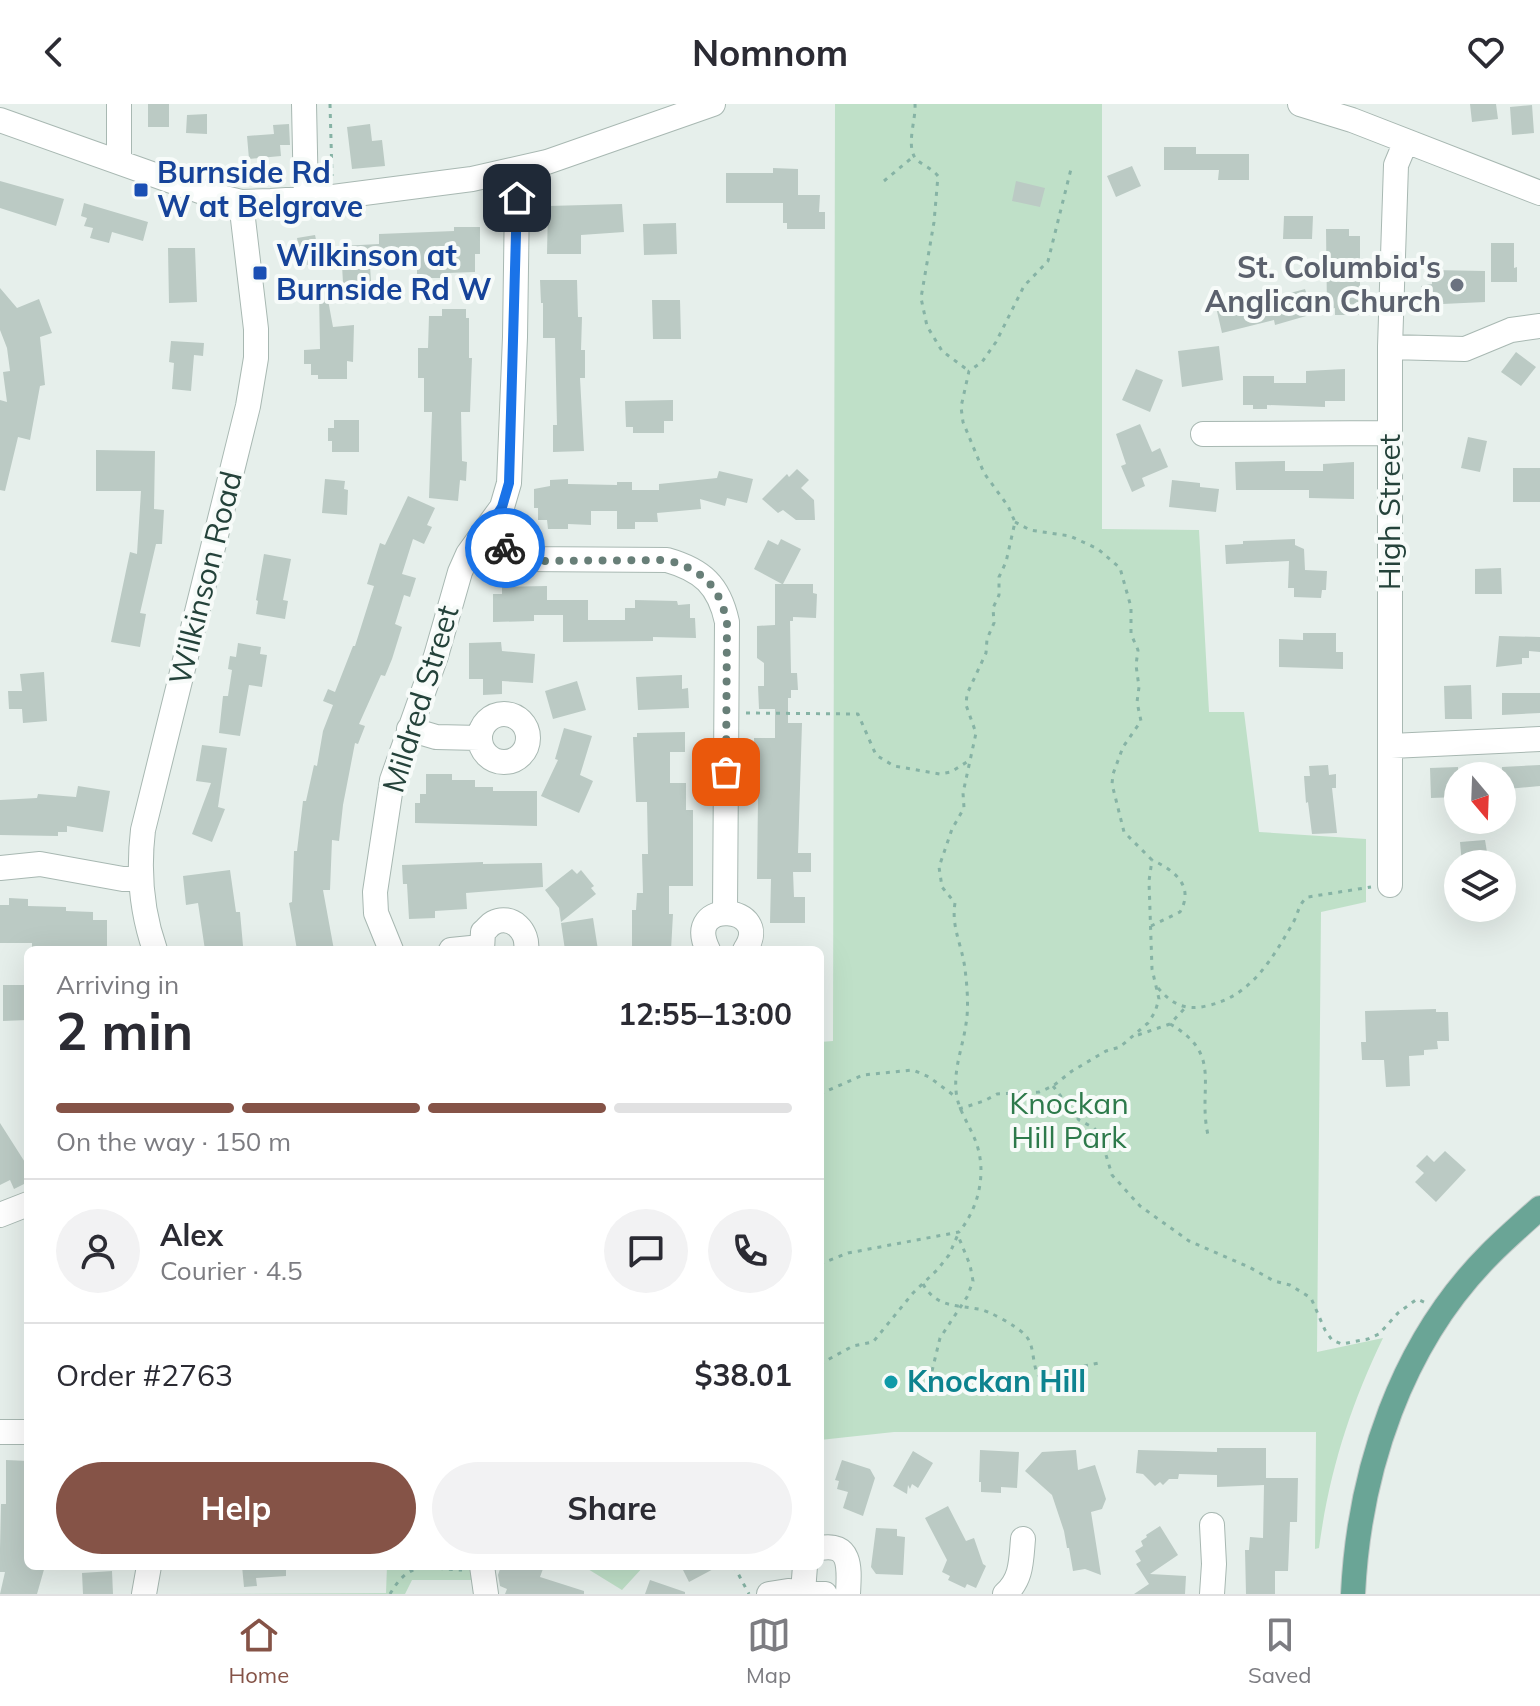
<!DOCTYPE html>
<meta charset="utf-8">
<style>
:root{--surface:#fff;--page:#f2f2f3;--text:#2b2b33;--muted:#7c7c81;--line:#e1e1e2;--accent:#855347}
body{margin:0;font-family:Mulish,sans-serif;background:var(--page);color:var(--text);height:100vh;display:flex;flex-direction:column;font-size:30px;white-space:nowrap}
*{box-sizing:border-box;margin:0}
p{font-size:26px;color:var(--muted)}
.icon{flex:none;width:44px;height:44px;fill:none;stroke:currentColor;stroke-width:2;stroke-linecap:round;stroke-linejoin:round}
.map{position:relative;flex:1;overflow:hidden}
.drawer{position:absolute;left:24px;top:842px;width:800px;height:624px;display:flex;flex-direction:column;background:var(--surface);border-radius:12px;box-shadow:0 8px 32px #0002}
.drawer>*{flex:none}
.needle{width:52px;rotate:161deg}
.controls{position:absolute;left:1444px;top:658px;display:grid;gap:16px}
.controls a{display:grid;place-items:center;width:72px;height:72px;border-radius:50%;background:var(--surface);box-shadow:0 8px 32px #0002;font-size:40px}
.pin{position:absolute;display:grid;place-items:center;width:68px;height:68px;color:#fff;margin:-34px;border-radius:16px;box-shadow:0 4px 12px #0006}
.courier{position:absolute;display:grid;place-items:center;width:80px;height:80px;margin:-40px;border:6px solid #1a73e8;border-radius:50%;background:#fff;color:#222;box-shadow:0 2px 10px #0007}
.head em{font-style:normal;font-weight:700}
.head div{display:flex;flex-direction:column-reverse}
.head{display:flex;align-items:center;justify-content:space-between;height:136px;padding:0 32px}
h1{font-size:52px;font-weight:700;line-height:60px}
.bar{display:grid;grid-template-columns:repeat(4,1fr);gap:12px 8px;align-content:center;height:96px;padding:0 32px}
.bar i{height:10px;border-radius:6px;background:var(--line)}
.bar .active{background:var(--accent)}
.bar p{grid-column:span 4}
.line{display:flex;align-items:center;gap:20px;padding:0 32px;border-top:2px solid var(--line)}
.line div{flex:1}
.round{display:grid;place-items:center;flex:none;width:84px;height:84px;border-radius:42px;background:var(--page)}
.cta{display:flex;gap:16px;margin-top:auto;padding:16px 32px}
.cta a{flex:1;height:92px;border-radius:48px;background:var(--accent);color:#fff;font-size:32px;font-weight:700;line-height:92px;text-align:center}
.cta a+a{background:var(--page);color:var(--text)}
header{display:flex;justify-content:space-between;align-items:center;height:104px;padding:0 32px;background:var(--surface);font-size:36px;font-weight:700}
.tab-bar{display:flex;justify-content:space-around;align-items:center;height:112px;border-top:2px solid var(--line);background:var(--surface);font-size:22px;color:var(--muted)}
.tab-bar a{display:grid;justify-items:center;gap:4px}
.tab-bar .active{color:var(--accent)}
.map>svg:first-child{display:block}
</style>
<header><svg class="icon" aria-label="back" viewBox="0 0 24 24"><path d="M15 5l-7 7 7 7"/></svg>Nomnom<svg class="icon" aria-label="heart" viewBox="0 0 24 24"><path d="M12 20l-8-8c-3-5 5-10 8-4 3-6 11-1 8 4z"/></svg></header>
<div class="map">
<svg width="1540" height="1490" viewBox="0 0 1540 1490">
<rect width="100%" height="100%" fill="#e6efeb"/>
<path fill="#bfe0c8" d="M835 0H1102V425L1199 426 1209 608H1244L1259 728 1366 735V798L1321 808 1317 1248 1383 1234C1350 1302 1329 1369 1319 1444L1315 1445 1316 1328H894L820 1336V938L833 937Z
M387 1462H474L476 1476H412L405 1490H183L386 1489Z
M583 1462H644L622 1486Z"/>
<path fill="#bbcac4" d="M148 0H169V23H148Z
M1470 0H1496L1498 15 1472 18Z
M1532 1 1534 29 1512 31 1510 3Z
M207 10V30L186 29 187 11Z
M289 20 290 41H280L281 52 249 55 247 32 274 30 273 21Z
M370 20 372 37 382 36 385 62 352 65 347 23Z
M1164 43H1196V50H1249V76H1218L1219 66H1164Z
M1132 62 1141 82 1116 93 1107 72Z
M773 64 798 65V91H820L819 108H825V125H787V119H783V99H726V69H773Z
M0 77 64 95 56 122 0 104Z
M1016 77 1045 84 1040 103 1012 97Z
M84 99 148 118 143 137 112 128 109 139 90 134 93 124 84 122 87 114 81 112Z
M622 100 624 128 581 131V150H547L548 102Z
M1284 112H1313L1312 135H1283Z
M676 119 677 150 644 151 643 120Z
M454 123H480V150H475V168L447 169V174H417V161L370 162 371 178 343 179 341 142 379 140V130L454 127Z
M1326 125H1349V132H1360V211H1335V204L1327 206Z
M315 131 321 158 307 161 306 156H301L297 134Z
M1491 139H1514V164L1517 163V178H1491Z
M168 144H195L197 198 169 199Z
M1432 166 1485 167V198L1421 201V182L1432 180Z
M540 176H577L578 213H582L581 246H585V274H580L584 347 553 348V321H557L555 234H543V199H541Z
M0 184 17 204 39 195 52 229 40 233 45 281 40 282 30 336 18 333 5 387 0 386V296L7 298 3 268 10 267 7 244 0 226Z
M326 185 333 223 354 221 353 258 347 257V275H318V271H311V260H304V246L320 245 319 186Z
M1305 185 1313 210 1275 221 1274 216 1222 229 1216 203 1236 198 1240 211 1271 204 1268 195Z
M652 196H680L681 235H653Z
M442 205H466V214H469V254H472L470 308H461L462 357 467 358 466 377 460 376 458 397 429 394 432 308H424V274H418V244H428L429 212H442Z
M171 237 204 239 203 252 194 251 191 287 172 285 174 259 169 258Z
M1219 242 1223 276 1182 283 1178 247Z
M1516 248 1536 263 1521 282 1501 268Z
M1136 265 1163 276 1150 308 1122 296Z
M1345 265V297H1325V303L1267 301V305H1253V301H1243V272H1274V279H1306V267Z
M673 296V317H664V329H633V323H626L625 297Z
M334 316H359V348H332V337H328V324H334Z
M1140 320 1152 348 1160 344 1168 363 1142 374 1145 382 1132 388 1121 362 1126 360 1116 330Z
M1468 333 1487 337 1480 368 1461 364Z
M96 346 155 347 154 405 164 406 162 440H156L140 509 146 510 140 543 111 538 130 448 137 450 141 387H96Z
M1285 357V367H1323V360L1354 358V395L1309 394V386H1236L1235 358Z
M1513 364H1540V398H1513Z
M797 365 809 376 801 384 814 396 815 416H796L783 406 778 409 762 395 787 370 789 373Z
M719 367 753 375 747 399 727 394 725 402 700 395 701 405 657 409 658 418H635V425H617V407H591V421L568 420V425H548L547 416H538V404H534V385L550 382V376L568 375V380L617 381V378H632V386H659V380L717 374Z
M325 375 345 377 344 385 348 386 347 411 322 409Z
M1172 376 1200 379V383L1219 385 1216 408 1169 403Z
M408 392 435 404 427 421 432 423 424 440 413 435 402 470 416 474 410 493 404 491 395 520 402 523 392 555 385 572 381 571 359 620 365 622 358 640 355 639 343 701 339 737 332 736 330 786H323L334 846H297L289 799 292 798 294 747H297L303 697H306L314 661 317 662 323 627 333 601 323 597 328 585 335 588 353 542H355L374 482 367 480 380 439 385 441Z
M781 435 801 445 783 480H813V489L817 490 816 514 793 513V517H790L791 569H797L798 586H791V594H788V619H802L798 749H811V768H793L794 793H805V819H770L771 775H757L758 694H755L754 634H775V605H759L758 582H764V559L757 554V522L775 521V480H782L754 465 768 436 778 441Z
M1295 435V441L1304 445 1305 466 1327 467 1326 486H1322L1321 494 1294 493V484H1288L1289 457 1226 460 1225 441 1243 440V437Z
M264 450 291 455 283 496 288 497 285 515 256 510 258 497 256 496Z
M1501 464 1502 490H1475V465Z
M547 482V496H588V516H625V504H635V496L677 497 678 501 690 500V514H695L696 534 653 533V537L563 538V511H534V517L493 518V490H502V483Z
M1303 529H1336V548H1343V565L1279 563V535L1303 536Z
M1499 532 1540 533V548L1529 547V554H1522V560L1496 563Z
M501 538 502 547 535 550 533 579 502 577V590L483 591V575H469V539Z
M238 539 261 543 260 550 267 551 262 583 249 581 240 632 219 629 223 592H228L232 566 228 565 230 552 236 553Z
M44 568 47 617 23 619 22 605H9L8 587H22L20 570Z
M682 571V585L688 584 689 604 638 606 636 573Z
M577 577 586 606 553 615 545 587Z
M1471 581 1472 615H1445L1444 582Z
M1502 589H1540V609L1502 611Z
M564 624 592 632 580 671 593 677 579 709 541 692 558 656 555 655Z
M685 628V648H670V679H686V706H693V782H669V810H673L671 846H632V806H636L637 789H643L642 750H648L647 698H636L633 633H637V629Z
M202 641 227 644 218 703 225 705 212 738 192 730 211 679 196 677Z
M1328 661 1329 671 1336 670V684H1332L1337 729 1312 730 1308 698 1306 699 1304 672H1310L1309 662Z
M1540 661V682L1507 685V681L1502 682V663Z
M1458 663V693L1431 694 1430 664Z
M426 670H452V676H475V683H493V687H537V722L415 719V699H420V690H426Z
M78 682 110 687 103 728 67 722V728H58V732L0 731V696L37 694 38 690 76 693Z
M1485 736 1489 760H1462L1460 738Z
M483 758V760L542 759 543 783 466 789 467 805 435 807V814L409 815 407 780H403L402 761Z
M572 765 577 770 581 766 594 782 591 784 596 790 561 818 559 804 545 786Z
M230 766 236 808H240L243 842 205 846 198 799 186 801 183 772Z
M9 794 28 795V802L66 803V807L93 808V816H107V846H41L32 844V839H0V801H9Z
M593 814 598 846H565L561 819Z
M3 881H28V916L3 917Z
M1436 905V908H1448L1449 937H1437L1438 945 1424 946V951L1409 952 1410 982 1386 983 1384 956H1362L1361 938H1366L1365 907Z
M0 1019 28 1063V1078L14 1085 10 1076 0 1081Z
M1445 1047 1466 1066 1436 1098 1415 1078 1424 1069 1416 1062 1427 1051 1434 1058Z
M1217 1344H1266V1374H1298L1297 1418H1290L1288 1467H1275V1490H1246L1245 1446H1249L1250 1433 1263 1434 1264 1381 1217 1383V1371L1179 1370 1178 1375H1169L1163 1381 1160 1378 1155 1382 1143 1370 1136 1369 1138 1346 1217 1348Z
M980 1346 1019 1348 1017 1384 1001 1383V1389L981 1388V1378H979Z
M1076 1346 1078 1366 1095 1361 1106 1395 1102 1405 1091 1408 1101 1471 1085 1465 1073 1467 1069 1444H1067L1064 1427 1052 1391 1025 1367 1042 1348Z
M913 1347 933 1359 918 1384 912 1380 910 1385 908 1381 907 1390 893 1382Z
M6 1356 28 1357V1462H45L37 1490H0L5 1468H0V1445L1 1400H6Z
M842 1356 870 1365 875 1374 863 1412 843 1404 848 1388 837 1385 839 1377 835 1376Z
M948 1402 966 1437 974 1434 983 1460 986 1462 976 1484 967 1480 965 1484 948 1476 950 1472 942 1468 947 1456 925 1414Z
M1160 1422 1178 1451 1150 1470 1186 1472 1185 1490H1134L1149 1480 1136 1460 1141 1457 1135 1447 1143 1442 1141 1437 1147 1433 1146 1431Z
M876 1424 897 1425V1432L905 1433 903 1471 876 1470 871 1463Z
M242 1462H286V1472L256 1474 257 1482 244 1483Z
M501 1462H544L540 1473 584 1487V1490H505L507 1485 500 1482 498 1471Z
M681 1462H719L689 1478Z
M112 1467 113 1490H83L82 1469Z
M650 1476 685 1488V1490H645Z"/>
<g fill="none" stroke-linecap="round" stroke-linejoin="round">
<defs>
<path id="minor" d="M119 0V57
M304 0 306 95
M1300 0 1352 16 1540 89
M0 16 208 90 241 98 271 97 333 93 472 75 547 58 713 0
M1390 243 1465 245 1511 226 1540 222
M1203 330 1390 329
M486 428 510 448 523 455 667 456C702 466 719 481 727 518L725 807
M480 634a24 24 0 1 1 48 0a24 24 0 1 1-48 0Z
M409 625 436 633 480 634
M1391 642 1540 635
M0 764 40 760 123 775H140
M1390 781V243L1396 61 1406 37
M155 846C141 806 138 768 143 726L248 302 256 254V225L241 98
M391 846 376 809 375 788 392 676 436 552 460 468 468 450 502 403 509 379 515 233 517 94 514 67
M451 846 481 843
M482 846 483 828C487 825 489 821 493 819 512 809 529 828 526 846
M708 846C682 793 775 801 745 846
M0 1111 28 1100
M0 1328H28
M1212 1421 1214 1460 1212 1490
M820 1444C853 1438 849 1467 848 1490
M482 1462 486 1490
M803 1488 805 1462
M144 1490 149 1462
M769 1490 788 1487 825 1490
M1005 1490C1022 1475 1021 1457 1023 1435"/>
<path id="major" d="M1353 1490C1359 1367 1401 1239 1490 1150 1506 1134 1523 1119 1540 1104"/>
</defs>
<use href="#minor" stroke="#a8b8b2" stroke-width="26"/>
<use href="#major" stroke="#c2cac8" stroke-width="26"/>
<path stroke="#86b3a5" stroke-width="3" stroke-dasharray="4 6" stroke-linecap="butt" d="M330 0 332 72
M915 0C916 15 907 38 914 52 917 59 931 63 938 72L934 118 921 194 927 222 942 247 969 267
M884 77 914 52
M746 609 858 610 876 651 894 662 940 670 951 668 970 656
M1151 822 1180 808C1195 782 1174 766 1152 756
M1158 884C1172 900 1185 907 1206 902 1251 893 1272 855 1293 819 1299 808 1298 800 1308 793L1371 783
M1170 920C1224 951 1197 982 1208 1031
M1138 931 1170 920 1185 904
M1053 982 1079 1016 1094 1024 1100 1031 1112 1071 1140 1102 1189 1137 1249 1163 1274 1177 1290 1181 1311 1194 1325 1226 1332 1236 1342 1240 1368 1235 1379 1230 1398 1209 1417 1195 1426 1199
M820 990 863 971 913 966 929 973 956 993
M959 1005 984 997 997 990 1039 988 1053 982 1072 967 1106 947 1120 943 1148 919 1155 908 1159 895 1152 865 1149 777 1152 756 1124 728 1112 680 1113 670 1123 643 1141 617 1137 598 1139 583 1136 561 1138 546 1131 530V503L1120 464 1098 445 1070 432 1030 426 1015 418
M820 1160 848 1149 959 1128C981 1101 988 1062 973 1031 966 1015 957 1003 956 986 954 963 963 942 966 920 969 903 967 881 965 865 962 841 951 823 955 799L942 783 939 763 952 725 964 704 963 689 976 629 966 601 967 590 986 549 987 535 994 519 993 504 999 491V473L1006 458 1015 418 1008 402 984 369 963 318 961 303 969 267 982 258 996 238 1024 182 1048 157 1071 65
M923 1180C936 1203 955 1201 978 1205 988 1206 1016 1222 1023 1229 1037 1240 1030 1263 1041 1275L1070 1265 1099 1259
M820 1260 853 1242 873 1238 913 1189 937 1166 949 1151 959 1128
M932 1267 940 1234 967 1193 973 1177 970 1161 959 1134
M734 1462 749 1490
M390 1490C411 1454 426 1465 462 1466"/>
<use href="#minor" stroke="#fff" stroke-width="24"/>
<use href="#major" stroke="#6aa596" stroke-width="24"/>
</g>
<g fill="none" stroke-linecap="round" stroke-linejoin="round">
<path stroke="#687f78" stroke-width="8" stroke-dasharray="0 14.4" d="M505 444 523 455 537 457 667 456C702 466 719 481 727 518L726 668"/>
<path stroke="#1a73e8" stroke-width="10" d="M505 444 486 428 502 403 509 379 517 94"/>
</g>
<g fill="#1a4fb4" stroke="#f7fbf9" stroke-width="3">
<rect x="133" y="78" width="16" height="16" rx="4"/>
<rect x="252" y="161" width="16" height="16" rx="4"/>
</g>
<circle fill="#6b7280" stroke="#f7fbf9" stroke-width="3" cx="1457" cy="181" r="8"/>
<circle fill="#0f9aa8" stroke="#f7fbf9" stroke-width="3" cx="891" cy="1278" r="8"/>
<g text-anchor="middle" stroke-width="8" stroke-linejoin="round" paint-order="stroke">
<g font-size="30" font-weight="bold" fill="#164399" stroke="#f7fbf9" text-anchor="start">
<text x="157" y="79">Burnside Rd<tspan x="157" dy="34">W at Belgrave</tspan></text>
<text x="276" y="162">Wilkinson at<tspan x="276" dy="34">Burnside Rd W</tspan></text>
</g>
<g font-size="30" font-weight="bold" fill="#5b616d" stroke="#f7fbf9" text-anchor="end">
<text x="1441" y="174">St. Columbia's<tspan x="1441" dy="34">Anglican Church</tspan></text>
</g>
<g font-size="30" fill="#24423a" stroke="#f7fbf9">
<text transform="translate(1390 408) rotate(-90)" y="10">High Street</text>
<text transform="translate(206 474) rotate(-76)" y="10">Wilkinson Road</text>
<text transform="translate(421 595) rotate(-73)" y="10">Mildred Street</text>
</g>
<g font-size="30" fill="#2d7a4b" stroke="#f7fbf9">
<text x="1069" y="1010">Knockan<tspan x="1069" dy="34">Hill Park</tspan></text>
</g>
<g font-size="30" font-weight="bold" fill="#0d838f" stroke="#f7fbf9" text-anchor="start">
<text x="907" y="1288">Knockan Hill</text>
</g>
</g>
</svg>
<div class="controls">
<a><svg class="needle" viewBox="-14 -14 28 28"><path d="M0-13l5 13h-10z" fill="#e53935"/><path d="M0 13l5-13h-10z" fill="#7c7c81"/></svg></a>
<a><svg class="icon" aria-label="layers" viewBox="0 0 24 24"><path d="M12 4l9 5-9 5-9-5zM3 14l9 5 9-5"/></svg></a>
</div>
<div class="pin" style="left:726px;top:668px;background:#ea580c"><svg class="icon" aria-label="bag" viewBox="0 0 24 24"><path d="M5 8h14l-1 12H6zM9 8a3 3 0 0 1 6 0"/></svg></div>
<div class="pin" style="left:517px;top:94px;background:#1f2937"><svg class="icon" aria-label="home" viewBox="0 0 24 24"><path d="M3 11l9-7 9 7M6 9v11h12V9"/></svg></div>
<div class="courier" style="left:505px;top:444px"><svg class="icon" aria-label="bike" viewBox="0 0 24 24"><circle cx="6" cy="16" r="4"/><circle cx="18" cy="16" r="4"/><path d="M6 16l4-8h5l3 8M10 8l3 8H6M13 5h3"/></svg></div>
<section class="drawer">
<div class="head"><div><h1>2 min</h1><p>Arriving in</p></div><em>12:55–13:00</em></div>
<div class="bar"><i class="active"></i><i class="active"></i><i class="active"></i><i></i><p>On the way · 150 m</p></div>
<div class="line" style="height:144px"><a class="round"><svg class="icon" aria-label="person" viewBox="0 0 24 24"><circle cx="12" cy="8" r="4"/><path d="M4 21q1-7 8-7t8 7"/></svg></a><div><b>Alex</b><p>Courier · 4.5</p></div><a class="round"><svg class="icon" aria-label="chat" viewBox="0 0 24 24"><path d="M4 5h16v11H9l-5 4z"/></svg></a><a class="round"><svg class="icon" aria-label="phone" viewBox="0 0 24 24"><path d="M5 4h4l2 5-3 2q2 4 5 5l2-3 5 2v4C11 20 4 13 5 4z"/></svg></a></div>
<div class="line" style="height:104px"><div>Order #2763</div><b>$38.01</b></div>
<div class="cta"><a>Help</a><a>Share</a></div>
</section>
</div>
<nav class="tab-bar">
<a class="active"><svg class="icon" aria-label="home" viewBox="0 0 24 24"><path d="M3 11l9-7 9 7M6 9v11h12V9"/></svg>Home</a>
<a><svg class="icon" aria-label="map" viewBox="0 0 24 24"><path d="M3 6l6-2 6 2 6-2v14l-6 2-6-2-6 2zM9 4v14M15 6v14"/></svg>Map</a>
<a><svg class="icon" aria-label="saved" viewBox="0 0 24 24"><path d="M7 4h10v16l-5-4-5 4z"/></svg>Saved</a>
</nav>
